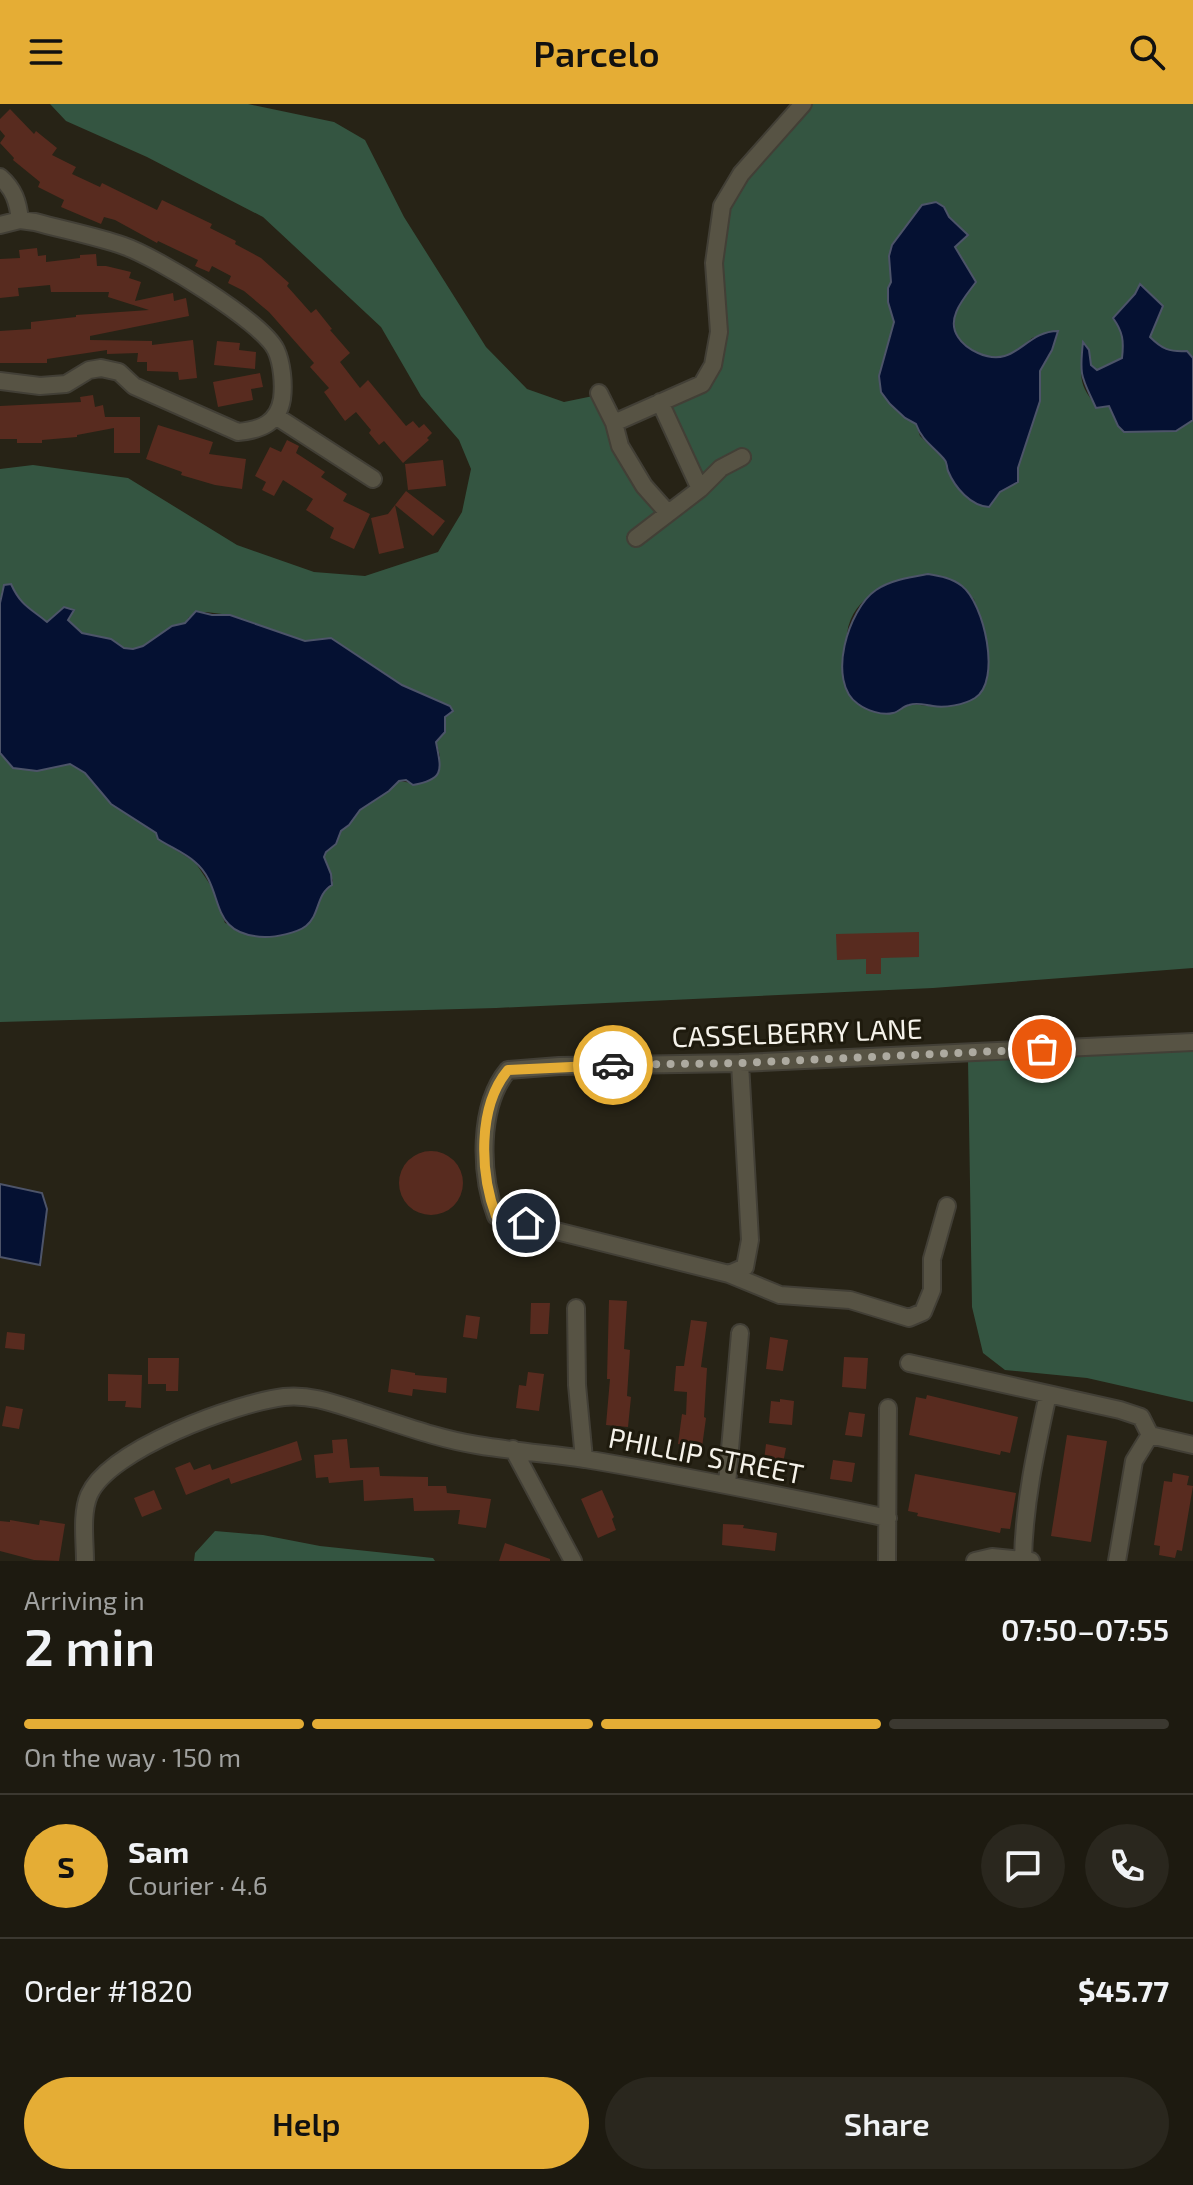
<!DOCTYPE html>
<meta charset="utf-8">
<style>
:root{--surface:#1d1a10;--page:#2a271e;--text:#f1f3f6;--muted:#a0a19f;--line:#3b3830;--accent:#e5ad35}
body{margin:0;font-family:"Exo 2",sans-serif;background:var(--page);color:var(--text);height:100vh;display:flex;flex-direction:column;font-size:30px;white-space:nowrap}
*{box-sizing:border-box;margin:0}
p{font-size:26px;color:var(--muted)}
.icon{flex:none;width:44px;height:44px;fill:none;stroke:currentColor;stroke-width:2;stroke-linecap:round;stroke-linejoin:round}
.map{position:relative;height:1457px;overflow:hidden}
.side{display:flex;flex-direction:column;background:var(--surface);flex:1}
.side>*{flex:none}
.pin{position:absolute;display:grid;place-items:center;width:68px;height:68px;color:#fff;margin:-34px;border:4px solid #fff;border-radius:50%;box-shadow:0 2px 8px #0007}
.courier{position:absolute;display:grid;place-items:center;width:80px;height:80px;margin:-40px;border:6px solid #e5ad35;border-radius:50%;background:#fff;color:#222;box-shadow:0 2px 10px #0007}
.summary em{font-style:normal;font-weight:600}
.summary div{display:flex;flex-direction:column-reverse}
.summary{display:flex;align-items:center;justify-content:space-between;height:136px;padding:0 24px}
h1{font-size:52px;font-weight:600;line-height:60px}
.bar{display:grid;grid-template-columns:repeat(4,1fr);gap:12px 8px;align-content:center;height:96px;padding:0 24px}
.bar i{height:10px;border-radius:6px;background:var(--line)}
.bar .current{background:var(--accent)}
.bar p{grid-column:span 4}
.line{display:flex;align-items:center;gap:20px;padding:0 24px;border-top:2px solid var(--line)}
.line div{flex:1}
.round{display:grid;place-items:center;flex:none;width:84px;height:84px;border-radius:42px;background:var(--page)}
.cta{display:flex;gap:16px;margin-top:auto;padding:16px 24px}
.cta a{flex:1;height:92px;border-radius:48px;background:var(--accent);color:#111;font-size:32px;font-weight:600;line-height:92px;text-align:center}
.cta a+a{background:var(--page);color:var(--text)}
header{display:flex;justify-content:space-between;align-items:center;height:104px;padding:0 24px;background:var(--accent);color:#111;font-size:36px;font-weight:600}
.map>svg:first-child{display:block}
</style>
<header><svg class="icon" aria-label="menu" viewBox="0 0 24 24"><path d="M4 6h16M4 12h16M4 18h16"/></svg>Parcelo<svg class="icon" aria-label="search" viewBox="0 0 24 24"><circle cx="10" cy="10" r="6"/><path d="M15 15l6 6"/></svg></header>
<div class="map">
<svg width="1193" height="1457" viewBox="0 0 1193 1457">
<rect width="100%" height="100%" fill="#272316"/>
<path fill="#345541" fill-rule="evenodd" d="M50 0H248L334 18 365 36 404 113 486 243 527 285 564 298 593 292 604 317 658 408 626 433 635 443 709 389 708 387 726 369 752 355 743 344 717 358 702 373 669 302 709 283 721 263 727 228 722 160 729 105 748 74 813 0H1193V255L1187 247C1169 248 1162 245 1150 233L1154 218 1160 210 1135 190 1113 214C1123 228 1124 237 1122 254L1097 266 1091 261 1089 246C1077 268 1079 282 1096 301L1109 302 1124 328 1176 327 1193 316V864L933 884 496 904 0 918V649L13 664 36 667 70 660 85 669 111 700 156 729 158 735 195 758 211 782 225 819 273 833 295 827 306 822 313 813 322 790 333 777 324 754 326 748 336 740 341 726 349 721 360 706 389 687 392 681 399 677 418 680 440 652 436 637C447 625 446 615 443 599L402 581 331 534 305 537 230 511 206 508 189 513 185 519 172 522 143 542 133 545 124 544 111 535 82 529 68 516 73 506 64 504 47 518C34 507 19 502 13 485L2 486 0 499V365L33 361 128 374 237 441 314 468 365 472 438 448 462 408 471 365 459 336 421 292 381 223 263 113 147 53 66 17ZM922 101 944 103 959 153 967 162 963 196 954 212 955 229 964 242 991 254 1005 253 1016 248 1032 234 1053 227 1052 246 1039 267 1040 297 1018 364V378L1000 388 989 403 968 395 949 369 945 356 920 332 916 320 905 314 890 300 881 288 879 271 894 218 888 198V184L891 178 889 152 892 141ZM928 470 974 495 988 549 963 599 937 603 912 600 878 608 858 600C855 584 845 545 847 530 852 490 894 476 928 470Z
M1193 945V1298L1087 1274 1005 1266 983 1249 972 1203 968 955Z
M215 1427 263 1431 320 1442 433 1454 435 1457H194L195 1449Z"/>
<path fill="#051132" stroke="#4d5469" stroke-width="2" d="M936 98 944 103 949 113 968 131 955 143 976 178C965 193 945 214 958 233 963 241 969 245 978 249 1016 266 1024 227 1058 227L1052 246 1040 267V297L1018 364V378L1000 388 989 403C971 402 955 384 948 367 946 361 948 359 944 355 933 342 922 337 916 320L905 314 890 300 881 288 879 272 894 218 888 198V184L891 178 889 152 892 141 922 101Z
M1140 180 1163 202 1150 233C1162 245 1169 248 1187 247L1193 254V316L1176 327 1124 328 1118 322 1109 302 1096 304C1082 273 1079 274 1083 238L1089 246 1091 261 1097 266 1122 254C1124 237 1123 228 1113 214L1135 190Z
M928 470C940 472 952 474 962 482 984 499 1002 577 975 594 964 601 945 604 933 602 925 601 917 598 909 601 903 602 899 608 893 609 882 612 866 606 858 600 826 578 848 505 876 486 890 476 911 473 928 470Z
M11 480C21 502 30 504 47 518L64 503 74 506 68 516 82 529 111 535 124 544 133 545 143 542 172 522 185 519 196 507 212 511H230L305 537 331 534 402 581 450 602 453 607 445 613V628L436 638C441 665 446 675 413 681L406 676 399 677 389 687 360 706 349 721 341 727 336 740 326 748 324 753 331 770 332 781C316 790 320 811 306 822 297 829 276 833 265 833 205 831 227 785 195 758 185 749 170 743 158 735L156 729 111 700 85 669 70 660 37 667 13 664 0 649V499L4 481Z
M0 1080 42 1089 47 1105 40 1161 0 1153Z"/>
<path fill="#582b1f" d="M10 5 34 30 36 27 57 44 52 51 76 63 72 70 100 83 102 79 157 106 162 96 212 120 210 124 236 137 235 140 261 154 289 179 287 182 311 209 316 205 332 225 330 226 350 249 340 258 360 284 368 276 406 322 413 317 419 324 424 320 432 329 427 334 429 336 403 359 384 337 379 341 369 329 371 326 356 308 345 317 324 288 329 284 310 263 314 259 269 208 244 187 228 179 231 172 212 162 209 168 195 162 198 156 158 137 157 139 115 116 104 113 101 120 61 103 64 96 38 83 40 78 13 56 14 54 0 39 5 32 0 26V15Z
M37 144 38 152 46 151V158L80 154V151L96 150 97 162H106L131 168 129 174 141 178 135 197 173 189 174 197 186 194 189 212 90 232V236L152 237V241L193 236 197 274 179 276 178 268 147 267V258H137L138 249 107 250V246L47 255V259H0V227L31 225V218L76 213V211L149 206 108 193 109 188H51L50 181 18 184 19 192 0 194V155L20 154 19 146Z
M217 237 240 239 239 246 256 248 255 265 214 261Z
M260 269 263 283 251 285 253 296 218 303 213 278Z
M93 291 95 303 103 301 105 313H140V349H114V324L77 331V333L42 336V339H17V335H0V302L81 298 80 293Z
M158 321 213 338 209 350 246 355 242 385 215 381 181 371 182 368 146 355Z
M287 336 299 342 296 349 325 368 321 373 347 390 343 397 370 410 354 445 330 434 334 424 306 406 313 395 283 376 274 392 262 386 266 378 255 372 270 343 281 348Z
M443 356 446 382 408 386 405 360Z
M406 387 445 417 433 432 395 401 404 444 379 450 371 414 388 410Z
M919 828V853L881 854V870H866V855L837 856 836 830Z
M399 1079a32 32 0 1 1 64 0a32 32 0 1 1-64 0Z
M609 1196 627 1197 624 1245 630 1246 627 1292 631 1293 628 1323 606 1321 610 1275H607Z
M531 1199H550L548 1230H530Z
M466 1211 480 1213 477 1235 463 1233Z
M691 1216 707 1218 701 1263 707 1264 704 1313 706 1314 702 1343 678 1340 682 1310 686 1311 687 1288 674 1287 676 1262H684Z
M7 1228 25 1230 24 1246 5 1244Z
M770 1233 788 1236 783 1267 766 1265Z
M844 1253 868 1254 866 1285 842 1283Z
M148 1254H179L178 1287H166V1280H148Z
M391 1265 415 1269V1271L447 1274 446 1289 413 1285 412 1292 388 1288Z
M528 1268 544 1270 539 1307 516 1304 519 1281 526 1282Z
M108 1270 142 1271 141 1304 125 1303 126 1297H108Z
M927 1291 1018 1313 1010 1349 1001 1347 1000 1351 909 1331 916 1293 926 1295Z
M780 1295 794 1297 792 1321 769 1319 771 1297 780 1298Z
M6 1302 23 1305 19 1325 2 1322Z
M849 1308 865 1310 862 1333 845 1331Z
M1067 1331 1107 1337 1091 1438 1051 1432Z
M347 1335 350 1364 379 1363 380 1372 428 1373V1382H446L447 1389 491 1395 486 1424 458 1420 460 1406 414 1407 413 1394 364 1397 363 1376 329 1379 328 1373 316 1374 314 1351 333 1349 332 1336Z
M297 1337 302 1356 231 1380 229 1374 186 1391 175 1364 190 1358 194 1366 210 1360 212 1366Z
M766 1340 786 1344 783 1359 764 1356Z
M833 1356 855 1359 852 1378 830 1375Z
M1173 1369 1189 1372 1187 1381 1193 1382 1182 1447 1177 1446 1175 1454 1159 1451 1160 1442 1154 1441 1164 1377 1172 1378Z
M915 1370 1016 1389 1010 1425 1001 1424 1000 1429 917 1412 918 1409 908 1407Z
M154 1386 162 1405 142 1413 134 1394Z
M602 1386 614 1413 612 1415 616 1426 598 1434 581 1395Z
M10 1416 39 1421 40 1416 65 1420 59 1457 34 1456 0 1447V1417L10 1418Z
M723 1420 744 1421 743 1424 777 1429 775 1447 722 1441Z
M505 1439 550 1455V1457H499Z"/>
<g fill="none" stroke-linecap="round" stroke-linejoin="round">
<defs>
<path id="minor" d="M0 73C14 85 18 98 20 116
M0 121 20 116 35 118C64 126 95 132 124 142 156 153 262 217 276 246 282 259 284 280 282 295 278 319 261 326 238 328L134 282 119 268 101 264 89 266 66 280 40 282 0 277
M599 289 614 319 620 342 644 382 668 409
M660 298 700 385
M277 313 373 375
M614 319 702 280 713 261 719 228 714 159 722 102 741 70 803 0
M636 434 700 385 721 364 742 353
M740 959 750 1136 745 1163 729 1170 496 1112C480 1070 478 1002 508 966L559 962 740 959 1193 938
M729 1170 780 1191 850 1196 909 1214 923 1208 932 1186V1155L947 1102
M576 1204 577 1281 584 1355
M909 1259 1120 1306 1141 1313 1150 1331
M1150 1331 1193 1341
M513 1345 573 1457
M727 1380 740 1229
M1023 1456C1024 1399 1036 1345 1048 1290
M85 1457C85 1437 81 1410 89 1391 109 1345 236 1299 284 1293 311 1290 336 1300 361 1308 399 1320 438 1335 477 1341 513 1347 549 1350 585 1355 687 1372 787 1393 888 1414
M887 1457 888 1304
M975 1457 992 1453 1031 1457
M1117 1457 1134 1357 1150 1331"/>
</defs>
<use href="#minor" stroke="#423f36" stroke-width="20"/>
<use href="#minor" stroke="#575344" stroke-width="16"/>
</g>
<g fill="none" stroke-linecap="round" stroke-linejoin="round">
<path stroke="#adaaa0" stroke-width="8" stroke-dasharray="0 14.4" d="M613 961 740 959 1042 945"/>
<path stroke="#e5ad35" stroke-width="10" d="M526 1119 496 1112C480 1069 477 1003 508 966L613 961"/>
</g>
<g text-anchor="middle" stroke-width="6" stroke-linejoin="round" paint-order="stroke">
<g font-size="28" fill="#f5f2ea" stroke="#1e1a0d">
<text transform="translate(797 929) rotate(-2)" y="10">CASSELBERRY LANE</text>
<text transform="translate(706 1352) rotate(11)" y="10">PHILLIP STREET</text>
</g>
</g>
</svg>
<div class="pin" style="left:1042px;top:945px;background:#ea580c"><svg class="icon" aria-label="bag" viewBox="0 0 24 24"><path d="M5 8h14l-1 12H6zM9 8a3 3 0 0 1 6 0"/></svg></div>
<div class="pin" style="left:526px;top:1119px;background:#1f2937"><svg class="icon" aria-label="home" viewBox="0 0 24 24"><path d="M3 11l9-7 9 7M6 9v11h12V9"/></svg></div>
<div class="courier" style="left:613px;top:961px"><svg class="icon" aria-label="car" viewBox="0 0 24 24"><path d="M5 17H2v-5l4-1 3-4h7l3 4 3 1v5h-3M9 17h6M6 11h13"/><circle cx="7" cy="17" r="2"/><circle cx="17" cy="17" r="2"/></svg></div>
</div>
<section class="side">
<div class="summary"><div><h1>2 min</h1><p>Arriving in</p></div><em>07:50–07:55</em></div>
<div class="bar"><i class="current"></i><i class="current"></i><i class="current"></i><i></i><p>On the way · 150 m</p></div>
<div class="line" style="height:144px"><b class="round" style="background:var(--accent);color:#111">S</b><div><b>Sam</b><p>Courier · 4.6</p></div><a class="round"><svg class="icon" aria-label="chat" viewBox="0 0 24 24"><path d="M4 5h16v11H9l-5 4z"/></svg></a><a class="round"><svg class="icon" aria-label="phone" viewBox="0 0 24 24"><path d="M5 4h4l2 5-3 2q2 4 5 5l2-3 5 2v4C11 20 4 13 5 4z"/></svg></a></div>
<div class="line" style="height:104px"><div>Order #1820</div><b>$45.77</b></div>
<div class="cta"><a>Help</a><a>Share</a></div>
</section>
